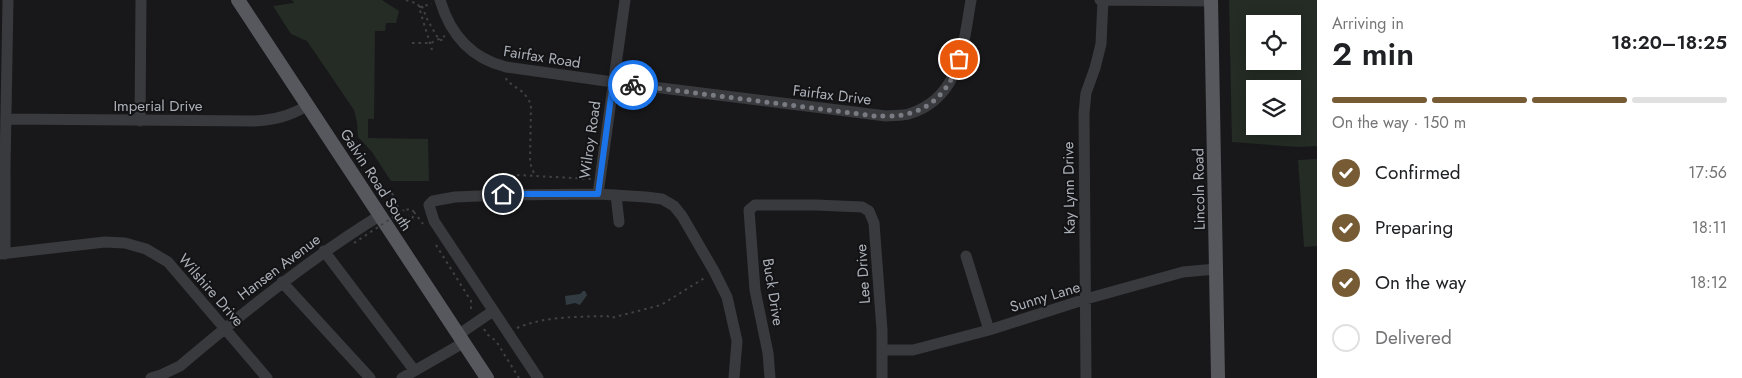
<!DOCTYPE html>
<meta charset="utf-8">
<style>
:root{--surface:#fff;--page:#f2f2f2;--text:#202124;--muted:#757577;--line:#e0e0e0;--accent:#765b35}
body{margin:0;font-family:Jost,sans-serif;background:var(--page);color:var(--text);height:100vh;display:flex;flex-direction:column;font-size:19px;white-space:nowrap}
*{box-sizing:border-box;margin:0}
p{font-size:16px;color:var(--muted)}
.icon{flex:none;width:28px;height:28px;fill:none;stroke:currentColor;stroke-width:2;stroke-linecap:round;stroke-linejoin:round}
.map{position:relative;flex:1;overflow:hidden}
.side{display:flex;flex-direction:column;background:var(--surface);width:425px}
.side>*{flex:none}
.tools{position:absolute;left:1246px;top:15px;display:grid;gap:10px}
.tools a{display:grid;place-items:center;width:55px;height:55px;border-radius:0px;background:var(--surface);box-shadow:0 2px 12px #0003;font-size:25px}
.pin{position:absolute;display:grid;place-items:center;width:42px;height:42px;color:#fff;margin:-21px;border:2px solid #fff;border-radius:50%;box-shadow:0 1px 5px #0007}
.courier{position:absolute;display:grid;place-items:center;width:50px;height:50px;margin:-25px;border:4px solid #1a73e8;border-radius:50%;background:#fff;color:#222;box-shadow:0 1px 6px #0007}
.summary em{font-style:normal;font-weight:600}
.summary div{display:flex;flex-direction:column-reverse}
.summary{display:flex;align-items:center;justify-content:space-between;height:85px;padding:0 15px}
h1{font-size:32px;font-weight:600;line-height:38px}
.bar{display:grid;grid-template-columns:repeat(4,1fr);gap:8px 5px;align-content:center;height:60px;padding:0 15px}
.bar i{height:6px;border-radius:4px;background:var(--line)}
.bar .active{background:var(--accent)}
.bar p{grid-column:span 4}
ol{padding:0 15px;list-style:none}
li{display:flex;align-items:center;gap:15px;height:55px}
li p{margin-inline-start:auto}
li .icon{padding:5px;border-radius:50%;background:var(--accent);color:#fff;stroke-width:4}
li:last-child{color:var(--muted)}
li i{width:28px;height:28px;border:2px solid var(--line);border-radius:50%}
main{display:flex;flex:1;min-height:0}
.map>svg:first-child{display:block}
</style>
<main>
<div class="map">
<svg width="1317" height="378" viewBox="0 0 1317 378">
<rect width="100%" height="100%" fill="#18181a"/>
<path fill="#242c25" fill-rule="evenodd" d="M292 0H382L399 11 396 23H386L385 31H375L374 119H368V138L428 139 429 181H391L372 152 358 137 357 122 354 110 307 41 291 34 273 6 294 3Z
M1229 0H1317V146L1298 147 1232 142ZM1255 24H1292V61H1255ZM1255 89H1292V126H1255Z
M1317 159V246L1304 247 1298 160Z"/>
<path fill="#323b41" d="M583 291H585L587 295 580 305 575 303 566 305 565 296 580 294Z"/>
<g fill="none" stroke-linecap="round" stroke-linejoin="round">
<path stroke="#3f4145" stroke-width="2" stroke-dasharray="2.5 4" stroke-linecap="butt" d="M406 0 418 4 432 50
M422 6 427 19 439 40H446
M419 7 432 4
M412 43H431L445 36
M506 78 507 81 524 93 531 104 530 163 535 176
M504 176 517 175 591 179
M392 193 402 217 408 221 412 220 414 212 411 209 404 210
M414 212 423 224
M436 245 471 301V308L473 312
M517 328C545 316 577 317 607 316L611 318 661 305 706 277
M484 329 488 335 496 341 519 378"/>
<path stroke="#393a3e" stroke-width="11" d="M440 0C450 34 470 58 506 67L613 82 886 116C893 115 902 116 909 114 961 98 963 45 971 0
M1100 0 1211 1
M6 119 254 121C275 120 289 116 307 106
M140 121 141 0
M598 194 625 0
M616 195 619 222
M324 251 414 370
M0 254 105 242 125 243 146 249 168 262 267 378
M5 254V169L8 0
M966 256 989 330
M282 282 370 378
M458 335 493 311
M883 350H913L989 330 1086 299 1183 272 1216 269
M151 378 161 375 180 366C244 312 308 260 379 216
M402 378 463 343
M538 378 434 221 429 205 433 201 455 197 503 195 598 194 646 197 662 199 674 206 682 216 714 271 727 297 737 341 734 378
M770 378 768 353 755 290 749 210 755 205H816L862 207 869 211 874 223 882 330V378
M1086 378 1084 113 1086 93 1095 68 1101 44 1103 0"/>
<path stroke="#56585d" stroke-width="14" d="M238 0 487 378
M1211 0 1218 378"/>
<path stroke="#3f4145" stroke-width="2" stroke-dasharray="2.5 4" stroke-linecap="butt" d="M354 243 404 210"/>
</g>
<g fill="none" stroke-linecap="round" stroke-linejoin="round">
<path stroke="#787b81" stroke-width="5" stroke-dasharray="0 9" d="M633 85 875 116C885 116 897 117 907 114 934 108 953 85 959 59"/>
<path stroke="#1a73e8" stroke-width="6" d="M503 194H598L613 82 633 85"/>
</g>
<g text-anchor="middle" stroke-width="4" stroke-linejoin="round" paint-order="stroke">
<g font-size="15" fill="#abb0b8" stroke="#131315">
<text transform="translate(542 57) rotate(9)" y="5">Fairfax Road</text>
<text transform="translate(832 95) rotate(7)" y="5">Fairfax Drive</text>
<text x="158" y="111">Imperial Drive</text>
<text transform="translate(590 140) rotate(-82)" y="5">Wilroy Road</text>
<text transform="translate(376 180) rotate(57)" y="5">Galvin Road South</text>
<text transform="translate(1069 188) rotate(-91)" y="5">Kay Lynn Drive</text>
<text transform="translate(1199 189) rotate(-91)" y="5">Lincoln Road</text>
<text transform="translate(279 267) rotate(-37)" y="5">Hansen Avenue</text>
<text transform="translate(863 274) rotate(-94)" y="5">Lee Drive</text>
<text transform="translate(211 290) rotate(49)" y="5">Wilshire Drive</text>
<text transform="translate(773 292) rotate(81)" y="5">Buck Drive</text>
<text transform="translate(1045 297) rotate(-17)" y="5">Sunny Lane</text>
</g>
</g>
</svg>
<div class="tools">
<a><svg class="icon" aria-label="locate" viewBox="0 0 24 24"><circle cx="12" cy="12" r="6"/><path d="M12 2v4M12 18v4M2 12h4M18 12h4"/></svg></a>
<a><svg class="icon" aria-label="layers" viewBox="0 0 24 24"><path d="M12 4l9 5-9 5-9-5zM3 14l9 5 9-5"/></svg></a>
</div>
<div class="pin" style="left:959px;top:59px;background:#ea580c"><svg class="icon" aria-label="bag" viewBox="0 0 24 24"><path d="M5 8h14l-1 12H6zM9 8a3 3 0 0 1 6 0"/></svg></div>
<div class="pin" style="left:503px;top:194px;background:#1f2937"><svg class="icon" aria-label="home" viewBox="0 0 24 24"><path d="M3 11l9-7 9 7M6 9v11h12V9"/></svg></div>
<div class="courier" style="left:633px;top:85px"><svg class="icon" aria-label="bike" viewBox="0 0 24 24"><circle cx="6" cy="16" r="4"/><circle cx="18" cy="16" r="4"/><path d="M6 16l4-8h5l3 8M10 8l3 8H6M13 5h3"/></svg></div>
</div>
<section class="side">
<div class="summary"><div><h1>2 min</h1><p>Arriving in</p></div><em>18:20–18:25</em></div>
<div class="bar"><i class="active"></i><i class="active"></i><i class="active"></i><i></i><p>On the way · 150 m</p></div>
<ol>
<li><svg class="icon" aria-label="check" viewBox="0 0 24 24"><path d="M5 12l5 5 9-10"/></svg>Confirmed<p>17:56</p></li>
<li><svg class="icon" aria-label="check" viewBox="0 0 24 24"><path d="M5 12l5 5 9-10"/></svg>Preparing<p>18:11</p></li>
<li><svg class="icon" aria-label="check" viewBox="0 0 24 24"><path d="M5 12l5 5 9-10"/></svg>On the way<p>18:12</p></li>
<li><i></i>Delivered</li>
</ol>
</section>
</main>
